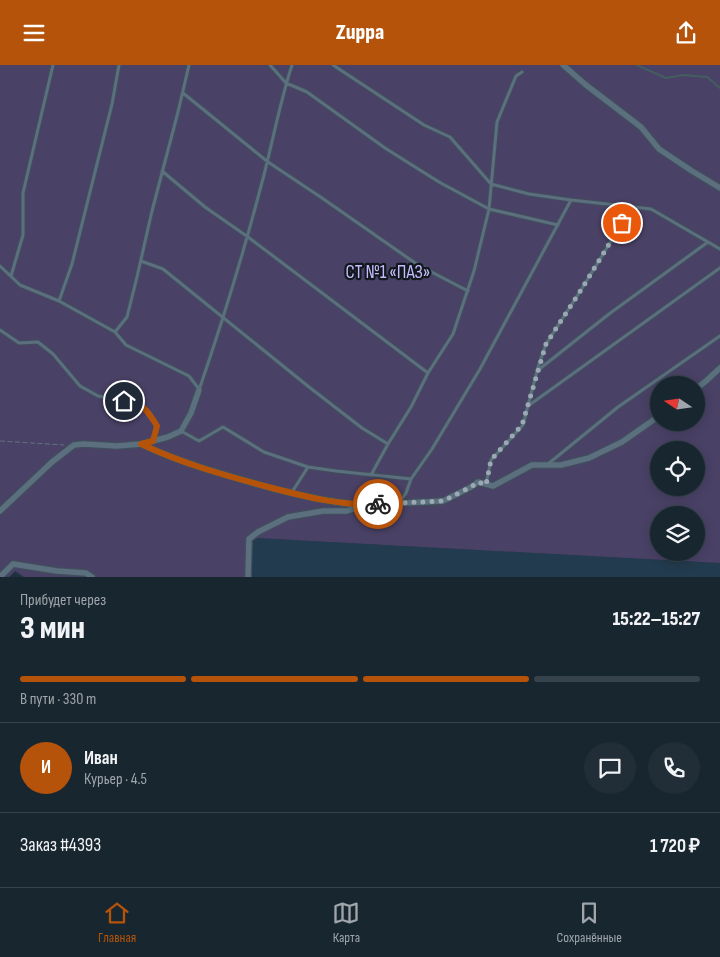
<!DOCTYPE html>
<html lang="ru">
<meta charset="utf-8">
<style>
:root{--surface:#182630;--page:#212e38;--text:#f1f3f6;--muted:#9fa5ab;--line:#36434c;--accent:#b45309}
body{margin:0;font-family:"Sofia Sans Condensed",sans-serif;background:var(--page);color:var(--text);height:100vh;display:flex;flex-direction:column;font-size:19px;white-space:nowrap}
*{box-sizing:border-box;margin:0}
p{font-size:16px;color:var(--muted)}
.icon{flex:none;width:28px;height:28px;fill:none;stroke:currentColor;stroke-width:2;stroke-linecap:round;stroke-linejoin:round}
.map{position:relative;height:512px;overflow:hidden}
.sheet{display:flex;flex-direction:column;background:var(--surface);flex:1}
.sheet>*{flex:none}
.needle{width:32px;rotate:283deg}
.buttons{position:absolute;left:650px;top:311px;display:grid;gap:10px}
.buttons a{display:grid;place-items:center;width:55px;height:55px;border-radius:50%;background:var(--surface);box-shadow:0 2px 12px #0003,0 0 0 1px var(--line);font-size:25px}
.pin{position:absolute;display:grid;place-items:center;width:42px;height:42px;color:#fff;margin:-21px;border:2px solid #fff;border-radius:50%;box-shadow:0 1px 5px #0007}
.courier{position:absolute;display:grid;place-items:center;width:50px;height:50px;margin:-25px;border:4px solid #b45309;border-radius:50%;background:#fff;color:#222;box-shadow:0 1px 6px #0007}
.headline em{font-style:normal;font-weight:800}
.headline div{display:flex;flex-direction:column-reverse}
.headline{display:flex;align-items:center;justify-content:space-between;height:85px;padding:0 20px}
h1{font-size:32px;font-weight:800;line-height:38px}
.bar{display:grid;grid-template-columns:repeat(4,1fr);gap:8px 5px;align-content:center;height:60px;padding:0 20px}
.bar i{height:6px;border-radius:4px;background:var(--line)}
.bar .selected{background:var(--accent)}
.bar p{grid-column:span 4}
.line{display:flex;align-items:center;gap:12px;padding:0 20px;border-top:1px solid var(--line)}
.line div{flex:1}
.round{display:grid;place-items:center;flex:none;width:52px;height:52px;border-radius:26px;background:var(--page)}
header{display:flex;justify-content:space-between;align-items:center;height:65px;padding:0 20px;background:var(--accent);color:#fff;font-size:22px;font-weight:800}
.dock{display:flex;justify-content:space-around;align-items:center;height:70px;border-top:1px solid var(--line);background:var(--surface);font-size:14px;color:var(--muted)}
.dock a{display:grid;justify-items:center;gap:2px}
.dock .selected{color:var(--accent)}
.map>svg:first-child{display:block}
</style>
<header><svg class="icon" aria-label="menu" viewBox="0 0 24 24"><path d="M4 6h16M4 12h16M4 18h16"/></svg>Zuppa<svg class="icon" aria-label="share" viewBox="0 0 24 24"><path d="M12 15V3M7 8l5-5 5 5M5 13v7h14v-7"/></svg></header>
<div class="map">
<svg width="720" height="512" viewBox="0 0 720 512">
<rect width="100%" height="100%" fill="#203240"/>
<path fill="#233b4e" d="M257 473 720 498V512H251L252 477Z"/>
<path fill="#4a4266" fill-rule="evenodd" d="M0 0H720V498L257 473 252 477 251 512H24L15 506 9 512H0ZM659 320H696V358H659ZM659 385H696V422H659ZM659 450H696V488H659Z"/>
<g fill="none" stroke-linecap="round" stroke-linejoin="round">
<path stroke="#435e60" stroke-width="2" d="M637 0 666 13 683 10 707 12 720 23"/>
<defs>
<path id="service" d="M270 0 286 18 307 27 385 83 439 117 489 144 558 160
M333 0 424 60 450 72 491 119 529 129 571 135 651 144 720 184
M183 28 268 97 322 133 418 200 468 226
M162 106 205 142 248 172 428 308
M141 196 163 204 309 322 362 363 388 379
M0 201 20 220 59 236 115 267 126 280 189 311 199 324
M11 211 23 170V128L53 0
M59 236 72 199 112 39 119 0
M0 265 19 278 38 277 53 289 80 321 98 331 136 337 149 348 157 361 154 376
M115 267 127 252 137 212 152 146 178 47 189 0
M537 305 546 279 581 225 632 142
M199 325C222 258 243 190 261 121 272 81 279 40 292 0
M528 341 720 203
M181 366 199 376 223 362 264 387 308 402 336 406 411 414
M548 399 618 342 720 271
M371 410 388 379 411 342 428 308 453 269 474 206 489 144 497 57 516 11 522 7
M486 419 491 395 523 360 537 306 609 249 708 177
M292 427 308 402
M399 438 406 428 411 414 432 384 480 304 571 135"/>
<path id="minor" d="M563 0 586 20 641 62 659 84 692 106 720 123
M696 324 706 316 720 303
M141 379C177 396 215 407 253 418 289 428 325 437 362 440
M0 446 52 397 74 380 84 379 117 381 141 379 168 372 181 366 191 348 199 325
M0 512 13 499 57 506 86 508 92 512
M248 512 249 474 258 467 288 452 323 446H347L365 440 443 436 471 422 478 417 493 421 532 400H561L589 393 622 377 659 351"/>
</defs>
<use href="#service" stroke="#404f5b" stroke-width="5"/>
<use href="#minor" stroke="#404f5b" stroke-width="8"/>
<path stroke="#61717d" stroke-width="1" stroke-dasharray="5 2.5" stroke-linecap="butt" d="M0 376 64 380"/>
<use href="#service" stroke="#5b6f7f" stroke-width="3"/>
<use href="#minor" stroke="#5b6f7f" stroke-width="5.5"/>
</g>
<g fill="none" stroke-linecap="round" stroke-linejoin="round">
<path stroke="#9ca9b4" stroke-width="5" stroke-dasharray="0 9" d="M378 439 443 436 471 422 478 417 486 420 491 395 522 360 546 279 581 225 622 158"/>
<path stroke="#b45309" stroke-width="6" d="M124 336C143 338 148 346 157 361L153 376 141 379C183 399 227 411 272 423 307 432 342 441 378 439"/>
</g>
<g text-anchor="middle" stroke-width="4.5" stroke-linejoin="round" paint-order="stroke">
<g font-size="19" fill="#c8bafc" stroke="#11191f">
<text x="388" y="213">СТ №1 «ПАЗ»</text>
</g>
</g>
</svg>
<div class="buttons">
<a><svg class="needle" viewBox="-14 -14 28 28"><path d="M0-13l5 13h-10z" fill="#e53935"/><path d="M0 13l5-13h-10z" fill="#9fa5ab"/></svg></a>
<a><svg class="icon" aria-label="locate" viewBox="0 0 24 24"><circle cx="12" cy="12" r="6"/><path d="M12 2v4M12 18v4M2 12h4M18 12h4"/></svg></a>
<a><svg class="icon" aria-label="layers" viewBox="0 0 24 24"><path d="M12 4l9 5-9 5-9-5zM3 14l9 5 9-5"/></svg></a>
</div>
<div class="pin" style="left:622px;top:158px;background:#ea580c"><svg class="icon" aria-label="bag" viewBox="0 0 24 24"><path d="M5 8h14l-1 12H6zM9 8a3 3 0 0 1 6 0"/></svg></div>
<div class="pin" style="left:124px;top:336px;background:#1f2937"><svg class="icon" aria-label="home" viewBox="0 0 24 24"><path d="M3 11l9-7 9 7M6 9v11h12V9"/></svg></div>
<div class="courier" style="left:378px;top:439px"><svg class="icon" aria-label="bike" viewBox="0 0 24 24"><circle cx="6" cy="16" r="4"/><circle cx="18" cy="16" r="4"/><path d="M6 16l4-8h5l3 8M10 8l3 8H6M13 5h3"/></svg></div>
</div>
<section class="sheet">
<div class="headline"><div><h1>3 мин</h1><p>Прибудет через</p></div><em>15:22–15:27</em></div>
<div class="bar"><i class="selected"></i><i class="selected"></i><i class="selected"></i><i></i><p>В пути · 330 m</p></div>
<div class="line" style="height:90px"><b class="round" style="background:var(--accent);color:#fff">И</b><div><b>Иван</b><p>Курьер · 4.5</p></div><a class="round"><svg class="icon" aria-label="chat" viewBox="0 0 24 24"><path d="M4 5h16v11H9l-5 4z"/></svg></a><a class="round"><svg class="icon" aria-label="phone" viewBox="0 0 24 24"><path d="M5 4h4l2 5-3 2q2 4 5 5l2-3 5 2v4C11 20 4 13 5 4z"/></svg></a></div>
<div class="line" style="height:65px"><div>Заказ #4393</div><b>1 720 ₽</b></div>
</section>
<nav class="dock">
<a class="selected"><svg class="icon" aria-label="home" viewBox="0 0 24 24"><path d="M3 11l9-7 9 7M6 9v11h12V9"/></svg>Главная</a>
<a><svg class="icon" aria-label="map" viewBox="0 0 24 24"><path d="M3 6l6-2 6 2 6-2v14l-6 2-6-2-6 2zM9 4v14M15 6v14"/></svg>Карта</a>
<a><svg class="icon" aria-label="saved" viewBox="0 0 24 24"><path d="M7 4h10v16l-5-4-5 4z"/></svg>Сохранённые</a>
</nav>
